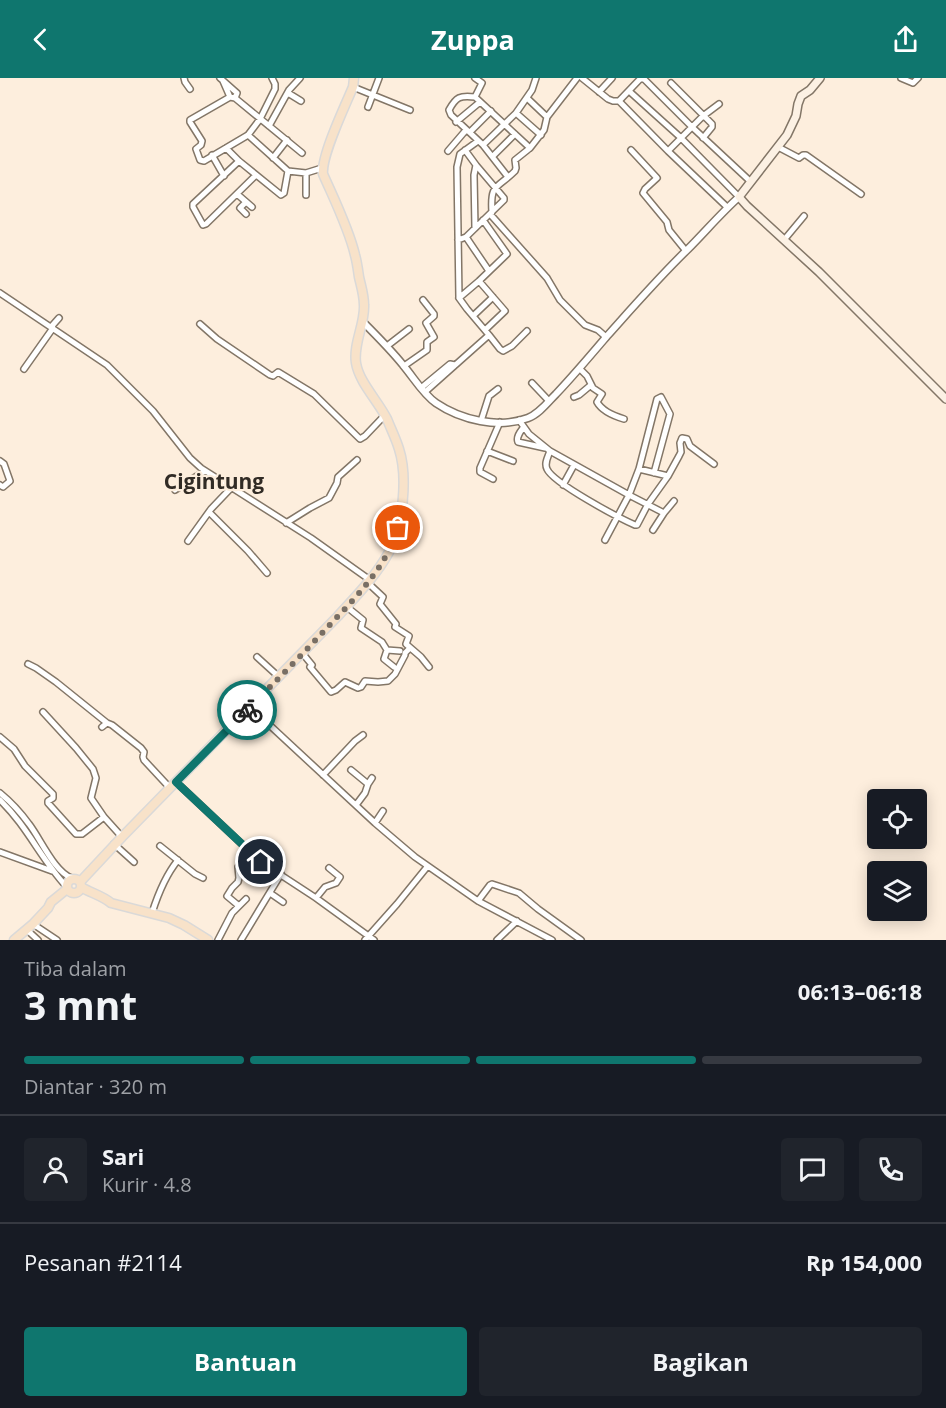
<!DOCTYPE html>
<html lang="id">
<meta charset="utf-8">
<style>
:root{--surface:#171b24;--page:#20242c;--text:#f1f3f6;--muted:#9ea1a6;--line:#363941;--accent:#0f766e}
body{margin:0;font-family:"Open Sans",sans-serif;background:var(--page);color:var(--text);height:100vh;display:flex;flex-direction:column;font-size:22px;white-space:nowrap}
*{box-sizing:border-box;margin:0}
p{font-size:20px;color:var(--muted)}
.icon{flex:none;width:33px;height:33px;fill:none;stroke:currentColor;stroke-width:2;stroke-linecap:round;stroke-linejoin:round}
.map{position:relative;height:862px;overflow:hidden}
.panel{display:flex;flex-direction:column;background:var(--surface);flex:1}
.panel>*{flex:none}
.buttons{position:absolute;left:867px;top:711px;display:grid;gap:12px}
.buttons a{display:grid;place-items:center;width:60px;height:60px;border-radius:6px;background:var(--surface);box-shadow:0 3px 15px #0003;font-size:30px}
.pin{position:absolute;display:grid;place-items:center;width:51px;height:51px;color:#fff;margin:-26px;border:3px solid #fff;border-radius:50%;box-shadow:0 2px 6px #0007}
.courier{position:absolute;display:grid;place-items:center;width:60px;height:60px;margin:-30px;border:4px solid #0f766e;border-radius:50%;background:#fff;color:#222;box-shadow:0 2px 8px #0007}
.overview em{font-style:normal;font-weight:700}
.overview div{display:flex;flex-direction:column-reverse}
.overview{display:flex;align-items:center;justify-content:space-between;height:102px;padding:0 24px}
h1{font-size:39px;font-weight:700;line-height:45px}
.bar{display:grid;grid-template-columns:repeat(4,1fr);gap:9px 6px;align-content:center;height:72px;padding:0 24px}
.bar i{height:8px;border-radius:4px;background:var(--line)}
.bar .active{background:var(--accent)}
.bar p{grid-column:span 4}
.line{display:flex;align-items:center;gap:15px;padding:0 24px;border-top:2px solid var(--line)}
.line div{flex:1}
.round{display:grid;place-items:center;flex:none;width:63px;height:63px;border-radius:6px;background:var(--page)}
.primary-button{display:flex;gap:12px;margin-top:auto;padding:12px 24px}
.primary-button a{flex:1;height:69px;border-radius:6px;background:var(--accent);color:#fff;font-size:24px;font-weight:700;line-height:69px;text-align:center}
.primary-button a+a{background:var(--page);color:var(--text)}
header{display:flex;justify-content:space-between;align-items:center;height:78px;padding:0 24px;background:var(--accent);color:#fff;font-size:27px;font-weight:700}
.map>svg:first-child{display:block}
</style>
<header><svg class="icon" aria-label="back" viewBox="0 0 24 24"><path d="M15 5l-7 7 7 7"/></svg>Zuppa<svg class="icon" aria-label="share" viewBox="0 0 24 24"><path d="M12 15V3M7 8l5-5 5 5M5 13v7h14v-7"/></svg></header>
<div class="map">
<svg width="946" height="862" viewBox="0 0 946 862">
<rect width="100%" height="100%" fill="#fdeedd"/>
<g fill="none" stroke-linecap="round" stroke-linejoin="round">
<defs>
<path id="minor" d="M184 0 185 4 190 11
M220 0 237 15 235 20
M475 0 482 5 475 19
M582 0 608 21 613 23H619L668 73 727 129
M901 0 913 5 918 0
M223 3 230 19 235 20 302 75
M671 5 712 46V49L703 60
M353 9 410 32
M629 13 680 59 739 119
M599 14 612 0
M288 15 301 23
M230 19 190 42V44L202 63 201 67 196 71 200 82 204 83 248 57 288 93 306 95 322 90
M527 20 547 39
M619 23 640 1H644L692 49 751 104
M368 29 379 0
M516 35 541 57
M456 44 480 24
M269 48 289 12 300 0
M470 54 491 33
M248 57 260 41 275 11V6L272 0
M483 67 516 35 532 12 536 0
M778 69 799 80 803 77H806L861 116
M226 70 239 83 281 117 284 115 288 93
M465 72 476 87 474 97 475 150
M631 72 657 100 645 111 643 115 667 144 669 152 686 173
M448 73 466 52
M668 73 703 38 719 26
M212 77 224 98
M493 78 515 56
M273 80 287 62
M239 83 193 126V129L203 147 206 146 256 97
M508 99 483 67 451 37 449 32C456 19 460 17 475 19L530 70
M237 116 252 129
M306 117V95
M492 134C490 105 497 111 515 93L516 90 515 82 530 70 544 52 547 39 577 0
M246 136 240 130 246 124
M490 136 547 200 560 222 585 247 598 252 606 259
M466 159 489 193
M458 162 466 159 504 122V120L476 87
M784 162 804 138
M479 203 505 233 485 252
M0 215 107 287 153 333 190 380 201 390 311 460 370 502
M459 220 479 203 507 176 483 142
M473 238 493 219
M200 246 217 261 270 297 273 298 278 294 314 316 360 361 365 358 385 337
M51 249 59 240
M489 257 500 271 503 273 512 268 527 253
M387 268 409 251
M404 288 427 272V264L434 259 426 245 434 238V236L423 222
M24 291 53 250
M580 291 587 298 593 310 602 316 597 324C602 333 614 338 624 341
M532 305 549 323
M421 310 450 286 455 287
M425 314 489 257 467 231 459 220 457 89 460 76 478 63
M574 319 579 317 591 307
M519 342 529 356 550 373 629 417 664 435
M481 343 489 318 498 311
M523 350C520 354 516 359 518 364L545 370
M487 373 513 383
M550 373C548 379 544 385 547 391 553 405 619 440 635 447H637L648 426 668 398 679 378 681 374 680 365 682 360 687 361 690 368 714 386
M0 383 4 386 10 403 3 409 0 407
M639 391 668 398
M493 401 480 394V390L500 344
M563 407 574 387
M175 412 205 393
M209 434 248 473 267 495
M286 445 310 430 329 420 337 405 338 399 357 382
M653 452 664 435 674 423
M605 462 629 417 639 391 657 321 661 319 670 336 654 395
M188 463 211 431 231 410
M368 505 383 519 380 526 396 546 395 549 409 558 406 566 421 579 429 589
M347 529 363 542 361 550 382 564 387 572 400 573
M387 572 384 581 394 589
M303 576 312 587 310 589 331 614 336 612 345 604 358 610 361 609 365 603 378 604 388 603 395 596 405 577V575L410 570
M257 579 279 599
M28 586 36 590 56 604 107 645
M250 629 375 745 415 779 478 823 552 862
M43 634 76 670 93 691 96 700 91 720 104 739 122 759
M102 649 107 645 112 647 141 670 144 674 143 679 144 682 170 710
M0 659 14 671 25 688 53 716V720L48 723V725L76 756H82L104 739
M351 692 368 706 372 700
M323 697 355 663 363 657
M176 704 261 784 316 820 374 862
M0 715C11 724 21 735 29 746 40 760 55 795 72 800
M0 722C27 748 41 781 66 808
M356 727 365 715 368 706
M375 745 383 733
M114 766 134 784
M160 768 195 796 203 800
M0 774 52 793
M270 815 283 824
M316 820 325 809 336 805 340 799 329 790
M478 823 490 807 492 806 519 815 538 831 581 862
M239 828 227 818 232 810 238 804 239 800 238 789 249 772
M152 835C158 816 165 798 178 782
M33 846 57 862
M26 851 38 862
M218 862 232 835 246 821
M241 862 281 796
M365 862 397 826 427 789
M497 862 517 843"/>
<path id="tertiary" d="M363 244C377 258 391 272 403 287 414 300 423 316 436 325 461 342 499 351 528 340 539 336 548 324 556 316 574 297 590 278 607 258 633 229 660 198 688 171 705 154 721 135 739 119"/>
<path id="secondary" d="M820 0 810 12 801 18 798 26 796 38 787 57 739 119 747 128 819 194 946 321"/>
<path id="primary" d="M67 808a7 7 0 1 1 14 0a7 7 0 1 1-14 0Z
M80 804 122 759 338 538C356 518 376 498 389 474 403 448 408 399 399 371 396 361 391 351 387 341 378 323 359 304 356 285 353 266 365 246 364 227 364 217 361 208 359 199 358 192 357 184 355 177 349 151 334 121 323 96 321 78 345 28 353 9L354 0
M81 809C91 815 103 818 111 825L169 840 184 847 208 862
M14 862 33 846 48 830 51 824 67 811"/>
</defs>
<use href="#minor" stroke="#837667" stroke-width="8"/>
<use href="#tertiary" stroke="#837667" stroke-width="9"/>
<use href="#secondary" stroke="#837667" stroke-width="10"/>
<use href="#primary" stroke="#dad9d8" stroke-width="11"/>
<use href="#minor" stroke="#fff" stroke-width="5"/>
<use href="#tertiary" stroke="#fff" stroke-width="6"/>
<use href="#secondary" stroke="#fcf1e4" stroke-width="7"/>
<use href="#primary" stroke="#f8e2c9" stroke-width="8"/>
</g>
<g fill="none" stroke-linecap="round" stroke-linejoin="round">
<path stroke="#786f65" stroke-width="6" stroke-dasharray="0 10.8" d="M247 632C273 606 299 580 324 553 352 523 386 491 398 450"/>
<path stroke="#0f766e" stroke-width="8" d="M247 632 176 704 261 784"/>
</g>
<g text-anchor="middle" stroke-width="4.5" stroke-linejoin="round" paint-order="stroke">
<g font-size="21" font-weight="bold" fill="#312b25" stroke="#fdeedd">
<text x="214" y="411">Cigintung</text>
</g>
</g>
</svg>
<div class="buttons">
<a><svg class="icon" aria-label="locate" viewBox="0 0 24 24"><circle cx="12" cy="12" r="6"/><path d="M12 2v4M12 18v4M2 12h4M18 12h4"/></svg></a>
<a><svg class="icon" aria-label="layers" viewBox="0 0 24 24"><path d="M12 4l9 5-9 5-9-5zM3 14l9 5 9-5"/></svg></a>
</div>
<div class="pin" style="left:398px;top:450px;background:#ea580c"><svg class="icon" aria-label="bag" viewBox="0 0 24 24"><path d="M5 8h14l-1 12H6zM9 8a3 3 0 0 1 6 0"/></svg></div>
<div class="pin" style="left:261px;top:784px;background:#1f2937"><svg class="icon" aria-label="home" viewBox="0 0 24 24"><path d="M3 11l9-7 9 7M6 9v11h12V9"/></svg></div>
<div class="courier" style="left:247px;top:632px"><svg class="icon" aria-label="bike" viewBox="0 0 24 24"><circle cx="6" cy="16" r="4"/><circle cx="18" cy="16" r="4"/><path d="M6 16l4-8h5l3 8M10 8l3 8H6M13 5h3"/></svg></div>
</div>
<section class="panel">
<div class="overview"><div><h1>3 mnt</h1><p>Tiba dalam</p></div><em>06:13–06:18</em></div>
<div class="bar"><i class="active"></i><i class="active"></i><i class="active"></i><i></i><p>Diantar · 320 m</p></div>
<div class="line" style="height:108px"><a class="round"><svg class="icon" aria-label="person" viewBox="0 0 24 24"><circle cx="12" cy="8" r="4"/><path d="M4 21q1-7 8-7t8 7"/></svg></a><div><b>Sari</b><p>Kurir · 4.8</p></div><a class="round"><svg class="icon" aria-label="chat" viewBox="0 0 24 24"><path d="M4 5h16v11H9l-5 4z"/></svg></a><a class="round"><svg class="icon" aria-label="phone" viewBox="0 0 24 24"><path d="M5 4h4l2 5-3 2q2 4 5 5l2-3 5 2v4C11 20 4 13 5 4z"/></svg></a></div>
<div class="line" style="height:78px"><div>Pesanan #2114</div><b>Rp 154,000</b></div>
<div class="primary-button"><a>Bantuan</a><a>Bagikan</a></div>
</section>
